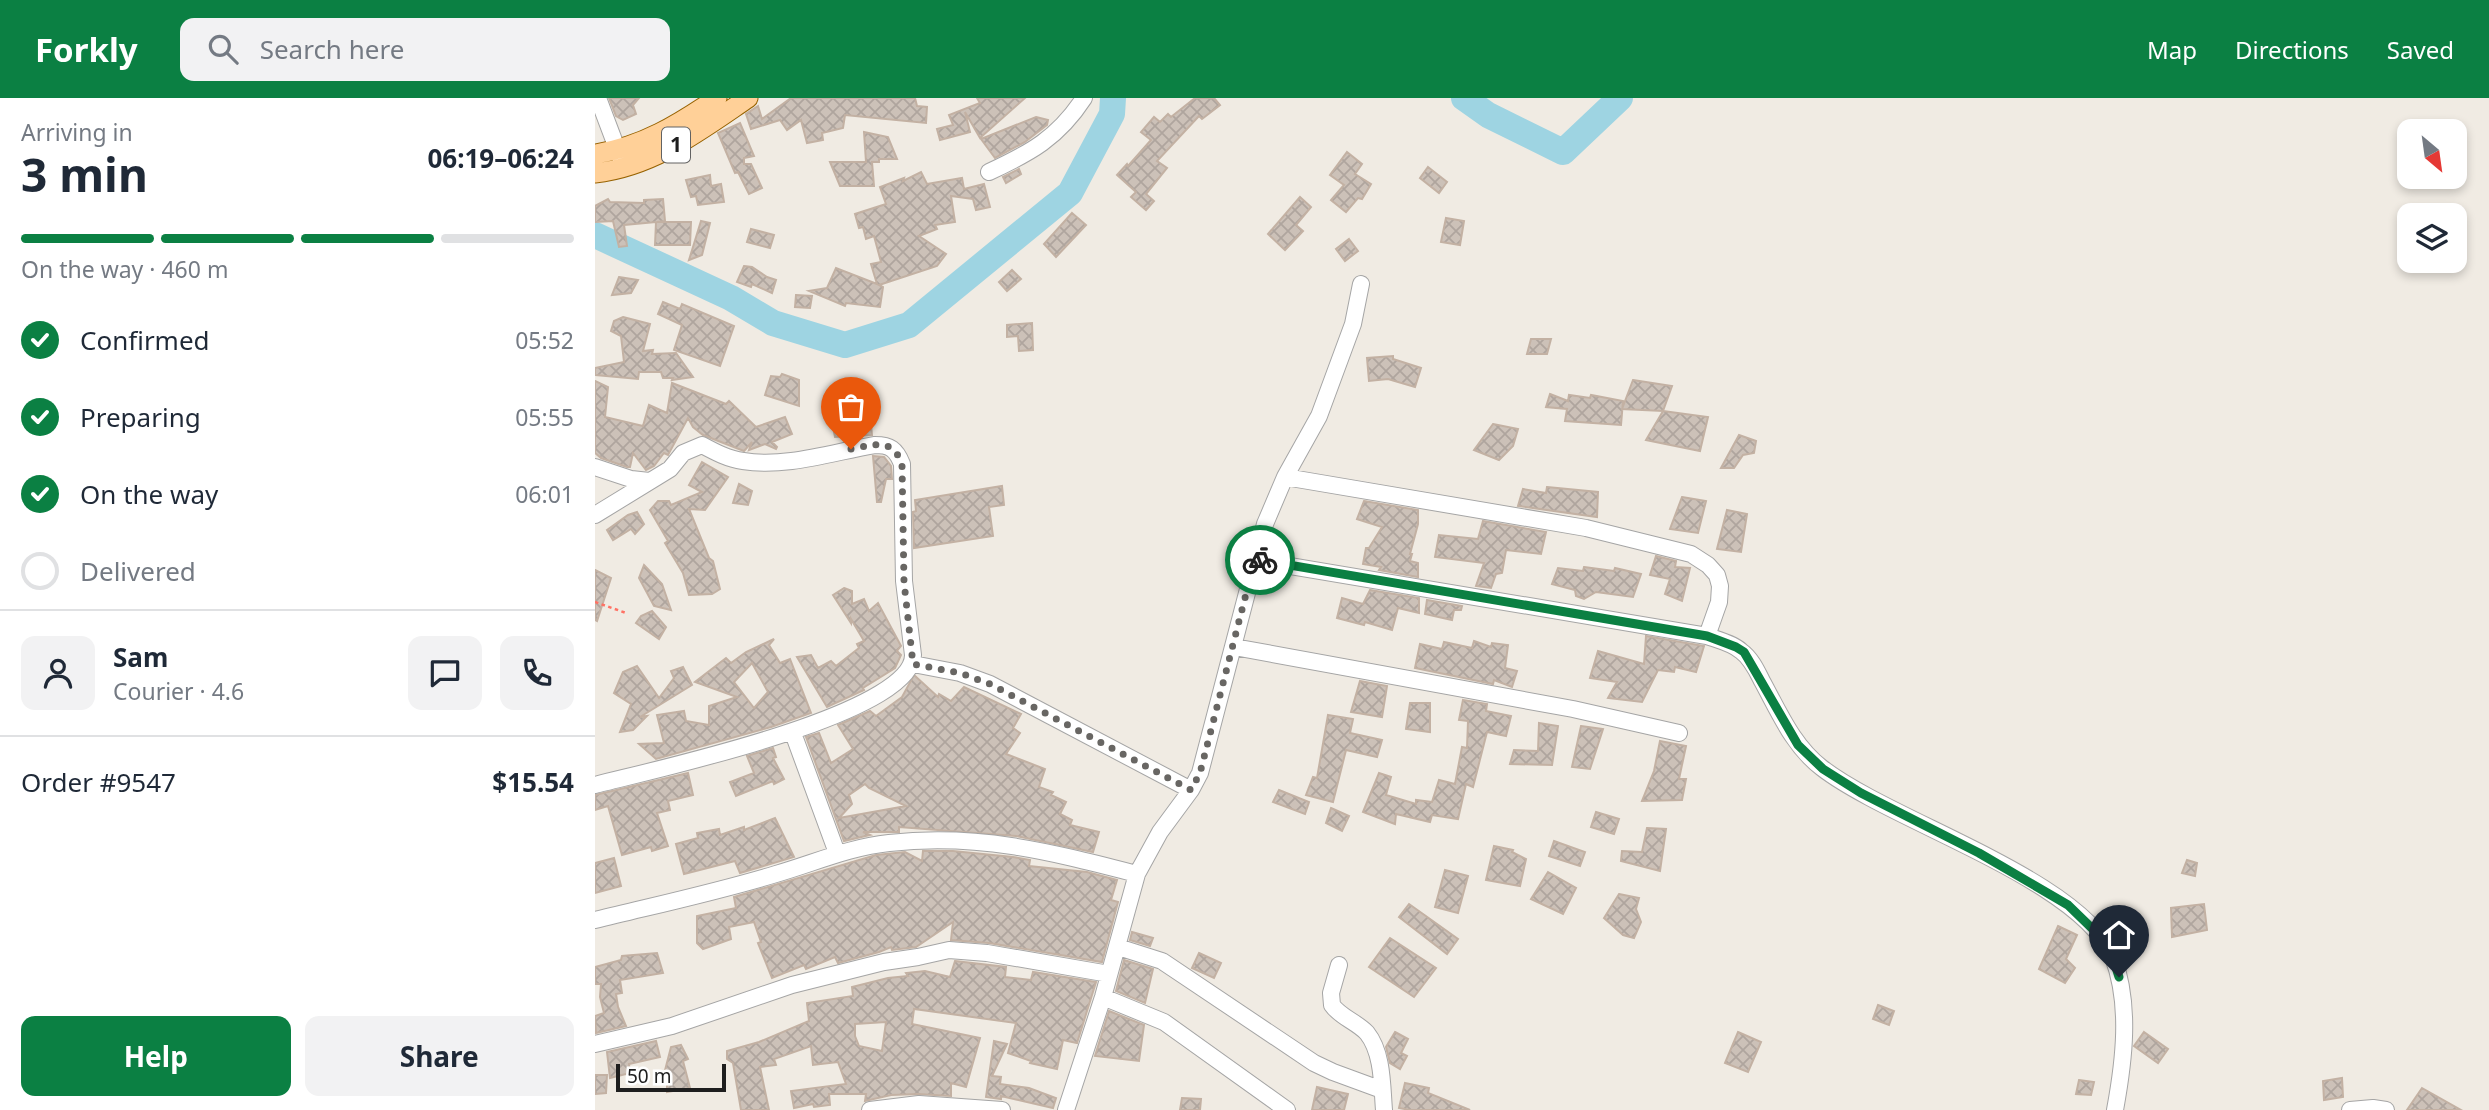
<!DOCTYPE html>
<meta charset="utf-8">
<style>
:root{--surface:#fff;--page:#f2f2f3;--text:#1f2937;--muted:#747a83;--line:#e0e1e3;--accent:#0b8043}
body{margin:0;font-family:"Noto Sans",sans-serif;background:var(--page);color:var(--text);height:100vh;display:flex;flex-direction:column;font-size:26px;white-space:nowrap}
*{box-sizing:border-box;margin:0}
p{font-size:23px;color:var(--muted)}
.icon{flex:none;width:38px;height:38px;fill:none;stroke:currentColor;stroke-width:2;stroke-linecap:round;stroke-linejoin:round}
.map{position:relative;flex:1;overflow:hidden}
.side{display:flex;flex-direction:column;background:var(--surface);width:595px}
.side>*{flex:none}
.needle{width:46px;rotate:151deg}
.fabs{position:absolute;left:1802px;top:21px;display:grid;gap:14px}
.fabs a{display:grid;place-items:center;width:70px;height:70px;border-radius:14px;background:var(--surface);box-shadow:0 4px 10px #0003;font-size:35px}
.scale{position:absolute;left:21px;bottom:18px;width:110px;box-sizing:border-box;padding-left:7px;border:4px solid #1e1e1e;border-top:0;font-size:19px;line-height:24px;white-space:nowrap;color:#1e1e1e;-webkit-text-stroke:5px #fff;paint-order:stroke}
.pin{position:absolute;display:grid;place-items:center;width:60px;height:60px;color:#fff;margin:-72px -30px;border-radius:50% 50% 50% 0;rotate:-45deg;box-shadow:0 0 7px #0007}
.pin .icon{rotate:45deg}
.courier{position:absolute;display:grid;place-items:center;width:70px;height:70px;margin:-35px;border:5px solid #0b8043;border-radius:50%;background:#fff;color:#222;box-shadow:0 2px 9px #0007}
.head em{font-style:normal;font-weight:700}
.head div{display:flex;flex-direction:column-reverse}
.head{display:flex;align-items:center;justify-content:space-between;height:119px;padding:0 21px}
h1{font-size:46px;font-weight:700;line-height:52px}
.bar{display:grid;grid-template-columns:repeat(4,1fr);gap:10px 7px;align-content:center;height:84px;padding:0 21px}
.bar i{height:9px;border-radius:5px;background:var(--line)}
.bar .on{background:var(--accent)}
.bar p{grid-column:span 4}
.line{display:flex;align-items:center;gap:18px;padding:0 21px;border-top:2px solid var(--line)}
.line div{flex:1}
.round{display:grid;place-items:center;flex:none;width:74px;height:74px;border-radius:14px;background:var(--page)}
ol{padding:0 21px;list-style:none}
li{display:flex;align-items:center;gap:21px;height:77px}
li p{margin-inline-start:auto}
li .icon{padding:7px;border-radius:50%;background:var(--accent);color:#fff;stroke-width:4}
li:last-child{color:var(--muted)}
li i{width:38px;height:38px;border:4px solid var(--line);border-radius:50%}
.action{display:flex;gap:14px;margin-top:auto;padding:14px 21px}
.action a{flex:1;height:80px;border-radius:14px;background:var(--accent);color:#fff;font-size:28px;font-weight:700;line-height:80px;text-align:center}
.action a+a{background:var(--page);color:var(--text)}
header{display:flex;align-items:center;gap:42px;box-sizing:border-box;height:98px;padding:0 35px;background:var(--accent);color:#fff}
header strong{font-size:33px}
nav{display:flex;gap:38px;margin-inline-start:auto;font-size:24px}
.search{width:490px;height:63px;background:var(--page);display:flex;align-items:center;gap:18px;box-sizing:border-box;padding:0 24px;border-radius:14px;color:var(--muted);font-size:26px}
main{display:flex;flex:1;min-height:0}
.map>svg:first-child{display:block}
</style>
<header>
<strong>Forkly</strong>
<div class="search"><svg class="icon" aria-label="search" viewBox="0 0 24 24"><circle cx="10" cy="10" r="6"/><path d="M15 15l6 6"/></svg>Search here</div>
<nav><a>Map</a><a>Directions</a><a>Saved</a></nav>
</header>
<main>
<section class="side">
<div class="head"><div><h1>3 min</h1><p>Arriving in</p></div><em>06:19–06:24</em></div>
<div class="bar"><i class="on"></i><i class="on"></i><i class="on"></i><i></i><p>On the way · 460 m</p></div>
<ol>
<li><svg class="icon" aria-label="check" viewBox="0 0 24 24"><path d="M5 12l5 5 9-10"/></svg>Confirmed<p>05:52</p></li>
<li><svg class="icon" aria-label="check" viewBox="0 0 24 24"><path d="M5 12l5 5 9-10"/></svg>Preparing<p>05:55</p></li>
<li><svg class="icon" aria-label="check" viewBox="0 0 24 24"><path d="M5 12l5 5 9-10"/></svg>On the way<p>06:01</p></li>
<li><i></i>Delivered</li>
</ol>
<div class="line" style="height:126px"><a class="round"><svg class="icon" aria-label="person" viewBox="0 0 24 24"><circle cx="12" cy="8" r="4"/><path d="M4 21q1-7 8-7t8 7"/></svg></a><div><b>Sam</b><p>Courier · 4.6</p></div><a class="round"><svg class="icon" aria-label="chat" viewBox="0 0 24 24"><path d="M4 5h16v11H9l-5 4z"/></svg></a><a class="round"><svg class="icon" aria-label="phone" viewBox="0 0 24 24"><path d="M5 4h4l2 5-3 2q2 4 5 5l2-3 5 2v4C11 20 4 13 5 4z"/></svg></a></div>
<div class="line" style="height:91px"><div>Order #9547</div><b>$15.54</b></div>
<div class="action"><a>Help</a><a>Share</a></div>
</section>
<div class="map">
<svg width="1894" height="1012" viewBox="0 0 1894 1012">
<defs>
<pattern id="building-cross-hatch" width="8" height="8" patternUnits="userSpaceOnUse" patternTransform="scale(1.75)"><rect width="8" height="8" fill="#ccc1b8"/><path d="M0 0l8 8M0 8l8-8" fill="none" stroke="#afa59e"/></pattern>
</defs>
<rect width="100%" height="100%" fill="#f0ebe3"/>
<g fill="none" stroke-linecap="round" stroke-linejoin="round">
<path stroke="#9ed4e2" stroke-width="26" d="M869 0 893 17 968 54 1025 0
M0 137 136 200 178 225 250 247 314 227 475 95 517 16 518 0"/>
</g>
<path fill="url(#building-cross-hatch)" stroke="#c3b1a3" stroke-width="2" fill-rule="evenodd" d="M14 0H44L38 7 41 16 28 22 21 18Z
M196 0H320L322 8 332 9 331 25 250 17 248 30 227 35 228 42 212 45 206 22 192 32 185 22 156 31 151 16 163 8 167 21Z
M382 0H430L385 40 370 14 375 34 345 42 342 31 358 27 354 17 385 5Z
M600 0H619L625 7 607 21 604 18 562 63 572 70 551 96 559 103 551 112 536 99 541 94 522 77 532 66 533 68 556 42 546 34 559 19 565 24 573 16 576 19Z
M441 19 453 22 452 27 430 44 400 60 386 41Z
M145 25 159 58 149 60V66H156L167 90 154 96 143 74 140 75 123 35Z
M269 34 293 39 302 61H284V64H277L279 88H245L235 64H271Z
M752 54 767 66 760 76 776 86 767 101 763 100 751 114 736 102 749 87 735 77Z
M833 69 852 84 844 95 825 80Z
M424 71 426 76 411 85 408 79Z
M326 74 332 86 367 80 369 91 389 86 395 109 381 112 378 101 356 98 360 124 340 127 342 131 324 138 351 156 342 168 284 187 288 189 285 209 251 205 250 208 214 193 232 190 241 170 282 186 276 166 286 164 279 138 271 141 268 129 264 130 260 116 291 106 285 89 309 80 308 83Z
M115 77 116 88 126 86 129 104 103 107 101 98 96 99 91 82Z
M705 99 716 109 701 127 708 133 690 152 673 136Z
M13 101 15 104 49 105V102L68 101 70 123 62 124H96L95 147H60L61 124 29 127 32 148 24 149 18 123 0 124V108Z
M477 115 491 127 461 159 449 146Z
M851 120 869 123 865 147 846 144Z
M106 123 115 125 107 157 94 162Z
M156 131 179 137 175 150 152 144Z
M754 141 763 153 750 163 741 151Z
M149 168 157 169 172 179 181 182 177 195 157 186 156 189 142 184Z
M417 172 426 181 412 193 404 184Z
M24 179 43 182 36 195 17 197Z
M201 197 217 198 215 210 200 209Z
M68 204 85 211 87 206 139 228 125 268 79 252 87 227 63 216Z
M28 219 55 226 48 253 58 252 57 256 81 255 98 279 77 282 78 280H68L66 274H44L43 281 0 277V270L29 264 26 238 16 233 19 223Z
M437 225 438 252 424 253 423 238 412 239V227Z
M936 241H956L952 256H932Z
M798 258V261L826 270 820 289 793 281 774 283 772 260Z
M187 276 204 282V308L170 297 176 278 185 279Z
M1038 282 1077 288 1068 313 1027 311Z
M0 283 13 289 10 319 48 328 54 307 72 315 77 285 131 306 134 303 161 329 190 319 197 336 177 344 182 349 181 351 170 346 154 352 157 344 149 353 108 337 98 329 93 320 73 357 69 355 59 368 51 372 38 355 35 369H32L6 360 0 355Z
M955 296 973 303 974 297 995 300 996 297 1028 303 1026 327 970 323 972 311 951 309Z
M1068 313 1113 319 1105 353 1051 342Z
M275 316 277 337 240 339 236 319Z
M898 326 923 331 918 348 904 362 879 352Z
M1144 337 1161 343 1159 355 1148 357 1139 370H1126Z
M278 358 289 359 296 368 297 381H291L286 404H282Z
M107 364 133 379 110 412 94 411 114 460 118 463 125 491 117 496 94 497 88 475 70 445 73 443 55 412 63 403H74L76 407 107 394 94 387Z
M144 386 157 393 153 407 138 405Z
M407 388 409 407 394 409 398 438 319 450 318 414 321 413 320 402Z
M952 389 1003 394 1002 419 923 408 928 391 951 395Z
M1087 399 1111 403 1103 435 1075 431Z
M769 403 823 412V426L815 456H817L815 463 823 465V479L784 472 786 469 768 466 771 450H774L787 429 762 421Z
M1132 412 1152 416 1146 454 1122 451Z
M42 414 49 426 40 436 36 431 18 442 12 432 33 417Z
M888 423 951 434 946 456 911 452 907 475 901 476 896 490 881 488 889 465 840 459 844 437 883 441Z
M1061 458 1081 463 1080 469 1095 470 1087 503 1070 496 1075 481 1055 477Z
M49 467 67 486 76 512 59 508 44 480Z
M989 469 1019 473 1020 470 1046 476 1038 499 1001 494 989 501 981 498 980 492 957 486 963 470 988 473Z
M0 472 16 480 2 523 0 522Z
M249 490 257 493V506L269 501 274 513 283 505 306 548 302 553 306 557 300 570 268 590 269 592 232 609 202 559 216 557 223 570 236 563 241 568 264 550 262 546 269 543 256 521V525L238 497Z
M775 492 824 500V515L803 510 797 532 770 524 769 527 742 520 747 500 768 506Z
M832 502 867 508 866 512H859L857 522 830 516Z
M57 513 71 529 64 541 41 525 46 518Z
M1051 538 1109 548 1101 574 1080 569 1079 574 1063 572 1047 604 1013 600 1022 584 995 580 1003 553 1049 566Z
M179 541 174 547 185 565 195 561 216 615 176 629 61 661 44 646 69 645 62 617 89 613 91 623 114 627V608L142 599 100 584 131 560 136 565 151 554ZM157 565 173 594 159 610 139 584Z
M879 543 896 549 897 545 913 547 910 570 922 573 917 589 899 582 898 586 820 570 825 546 847 551 849 544 877 550Z
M42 568 64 600 79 580 76 573 88 569 97 587 45 619 52 618 38 632 25 634 36 606 19 595 28 574Z
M319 577 343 599 344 596 356 603 369 589 426 616 418 630 425 635 411 656 450 671 444 689 458 694 456 697 471 704 465 716 477 722 475 727 504 734 498 754 421 738 304 729V734H268L275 737 249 743 211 639 224 635 236 665 258 651 243 627 275 613 281 618 307 599ZM270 686 274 690 311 708 244 720 257 706 254 697Z
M765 583 792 588 787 619 756 614Z
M868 602 892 606 891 613 916 618 911 638 892 634 878 689 871 686 863 721 837 717 835 724 801 716 800 726 768 714 784 675 796 679 791 697 821 706V702L837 704 844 682 860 686 867 649 872 650 873 623 864 622Z
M815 605H835V634L811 631Z
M733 617 758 621 755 635 787 642 782 659 751 652 738 704 711 697 718 679 722 680Z
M944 625 963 628 957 667 915 666 919 652 943 653Z
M986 628 1008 631 995 671 977 669Z
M1065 643 1091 648 1084 681H1091L1087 702 1047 703 1059 673Z
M178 650 181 659 178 660 189 681 179 686 178 683 141 698 135 684 159 675 152 658Z
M93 675 98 697 73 703 75 712 62 715 73 748 57 753 56 749 27 757 13 708 0 712V697Z
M684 692 714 704 710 716 678 704Z
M736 710 754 718 747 733 731 725Z
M1001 714 1024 721 1019 736 996 729Z
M180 720 199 759 145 775 140 763 89 776 81 746 103 740 102 735 124 731 125 737 149 729V732Z
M1052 730 1071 731 1065 773 1026 763 1027 753 1047 754Z
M959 743 990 754 985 768 954 758Z
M899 748 918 752 917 754 931 761 925 788 891 782Z
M328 753H358L418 759 435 762 434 768 492 774 522 782 516 802 523 804 507 864 394 845 356 842 358 824 321 849 297 852 296 849 284 854 243 865 240 859 211 871 209 867 177 880 163 845 166 844 159 824 134 829 136 841 108 851 102 845V818L141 810 139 799 281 757 310 754 327 763Z
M19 760 26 788 0 795V765Z
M1592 762 1602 765 1600 778 1587 775Z
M850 772 873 778 863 815 840 809Z
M953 774 981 790 968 816 936 801Z
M1024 796 1044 800 1041 811 1046 824 1039 840 1028 837 1009 820Z
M814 806 863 841 852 856 804 819Z
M1609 806 1612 832 1577 839 1576 810Z
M1463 828 1482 837 1471 861 1480 870 1470 885 1444 871Z
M537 834 558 840 555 848 535 842Z
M795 840 841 870 819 899 774 869Z
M62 855 68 875 25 882 27 895 21 896 23 909 31 928 1 935 0 918 9 915 5 899 6 886H0V869L26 862 27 858Z
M604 855 626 865 619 880 597 870Z
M529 862 558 871 550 905 521 893Z
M360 863 411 869 410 879 436 882 438 874 501 884 482 945 468 942 462 971 435 965 436 963 413 955 421 925 319 911 317 926 385 940 371 989 356 985V998L323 996 296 997 270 1003 271 996H234L235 1007 219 1009 218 1006 199 1010 196 993 251 986 243 964 218 967 216 948 179 961 181 967 165 969 174 1012H146L138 965 132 961V953L164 944 214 923 212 905 258 898 257 889 293 880 313 878 311 875 330 873 355 879ZM291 924 287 953 264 948 260 938V926Z
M1283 907 1299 913 1294 927 1278 921Z
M514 913 549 927 544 963 500 958Z
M800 934 813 941 806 955 812 958 805 971 795 965 791 949Z
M1143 934 1166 944 1153 974 1130 965Z
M1549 934 1573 951 1563 965 1539 948Z
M61 943 65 959 34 966 35 975 15 980 12 954Z
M399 943 412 946 397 978 406 979 405 986 434 990 461 1000 458 1010 406 998V1001L391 999Z
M86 947 93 961 88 963 95 990 72 994V981L68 980 76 949Z
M0 977H12L11 995 0 996Z
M1747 980 1748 999 1729 1002 1728 983Z
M1484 982 1499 984 1496 997 1481 996Z
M810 985 834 990 833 995 875 1012H815L804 1010Z
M722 989 753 996 749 1012H717Z
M1827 990 1866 1012H1812Z
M587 1000 606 1001 605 1012H585Z"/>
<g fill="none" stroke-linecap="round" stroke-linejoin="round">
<defs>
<path id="minor" d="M3 0 26 61
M394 74C435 55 463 40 489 0
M0 369 36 381 54 383
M690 379 991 430 1096 456 1113 467 1122 477 1125 488 1124 504 1112 538
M0 417 75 371 88 355 107 347C120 354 133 361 148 363 191 370 238 354 280 347 295 347 301 351 307 366L309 483 318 557C318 617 53 673 0 687
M660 462 1112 538C1123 542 1137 545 1146 553 1156 560 1162 573 1167 583 1184 614 1198 648 1227 670 1297 724 1486 781 1518 859 1536 907 1529 963 1520 1012
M639 549 978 611 1084 635
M318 566 365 575 395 586 596 692
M198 635 242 755
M0 822C61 807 122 794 181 776 219 765 255 749 294 745 384 735 456 754 542 776
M523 849 567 863 719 965 738 974 787 992
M744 867 736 895 737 907C745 919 762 924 772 935 788 955 787 988 789 1012
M508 899 569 924 692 1012
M0 946 77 928 197 887 289 864 323 859 354 852 392 855 514 876
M275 1012 324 1006 407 1012
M471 1012 508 899 542 776 565 734 596 692 605 675 670 426 690 379 724 318 758 226 766 186
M1755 1012 1778 1010 1791 1012"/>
<path id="major" d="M0 56C47 49 84 26 122 0
M0 75C58 69 106 32 153 0"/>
</defs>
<use href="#minor" stroke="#a5a5a5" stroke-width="18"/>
<use href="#major" stroke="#976200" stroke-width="21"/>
<path stroke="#ff7164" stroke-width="2.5" stroke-dasharray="3.5 3.5" stroke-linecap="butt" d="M0 504 31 515"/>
<use href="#minor" stroke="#fff" stroke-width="16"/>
<use href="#major" stroke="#ffd098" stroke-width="19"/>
</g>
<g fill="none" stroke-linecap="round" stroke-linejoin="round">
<path stroke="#686663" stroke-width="7" stroke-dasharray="0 12.6" d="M256 351C279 347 297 339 307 366L309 484 318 566 365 575 395 586 596 692 605 675 660 461 665 462"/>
<path stroke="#0b8043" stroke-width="9" d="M665 462 1112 538 1141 549 1149 554 1203 647 1228 671 1266 695 1384 755 1473 807 1508 841 1517 857 1524 879"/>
</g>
<g text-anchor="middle" stroke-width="7" stroke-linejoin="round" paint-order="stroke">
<rect fill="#fff" stroke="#626262" stroke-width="2" x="67" y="29.5" width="28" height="35" rx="5"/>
<g font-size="21" font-weight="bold" fill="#1e1e1e">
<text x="81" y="54">1</text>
</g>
</g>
</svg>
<div class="fabs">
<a><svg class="needle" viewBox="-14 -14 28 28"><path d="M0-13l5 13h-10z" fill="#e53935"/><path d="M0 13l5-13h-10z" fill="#747a83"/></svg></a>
<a><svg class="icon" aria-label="layers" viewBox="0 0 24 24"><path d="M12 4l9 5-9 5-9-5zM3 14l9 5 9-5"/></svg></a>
</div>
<div class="scale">50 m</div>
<div class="pin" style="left:256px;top:351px;background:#ea580c"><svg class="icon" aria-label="bag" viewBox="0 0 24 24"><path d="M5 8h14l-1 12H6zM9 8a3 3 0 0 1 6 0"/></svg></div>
<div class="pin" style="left:1524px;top:879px;background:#1f2937"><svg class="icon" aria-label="home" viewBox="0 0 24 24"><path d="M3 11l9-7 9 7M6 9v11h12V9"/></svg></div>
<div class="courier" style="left:665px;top:462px"><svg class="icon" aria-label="bike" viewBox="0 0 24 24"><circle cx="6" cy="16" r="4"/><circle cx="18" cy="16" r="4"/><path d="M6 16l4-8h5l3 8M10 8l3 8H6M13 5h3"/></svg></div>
</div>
</main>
